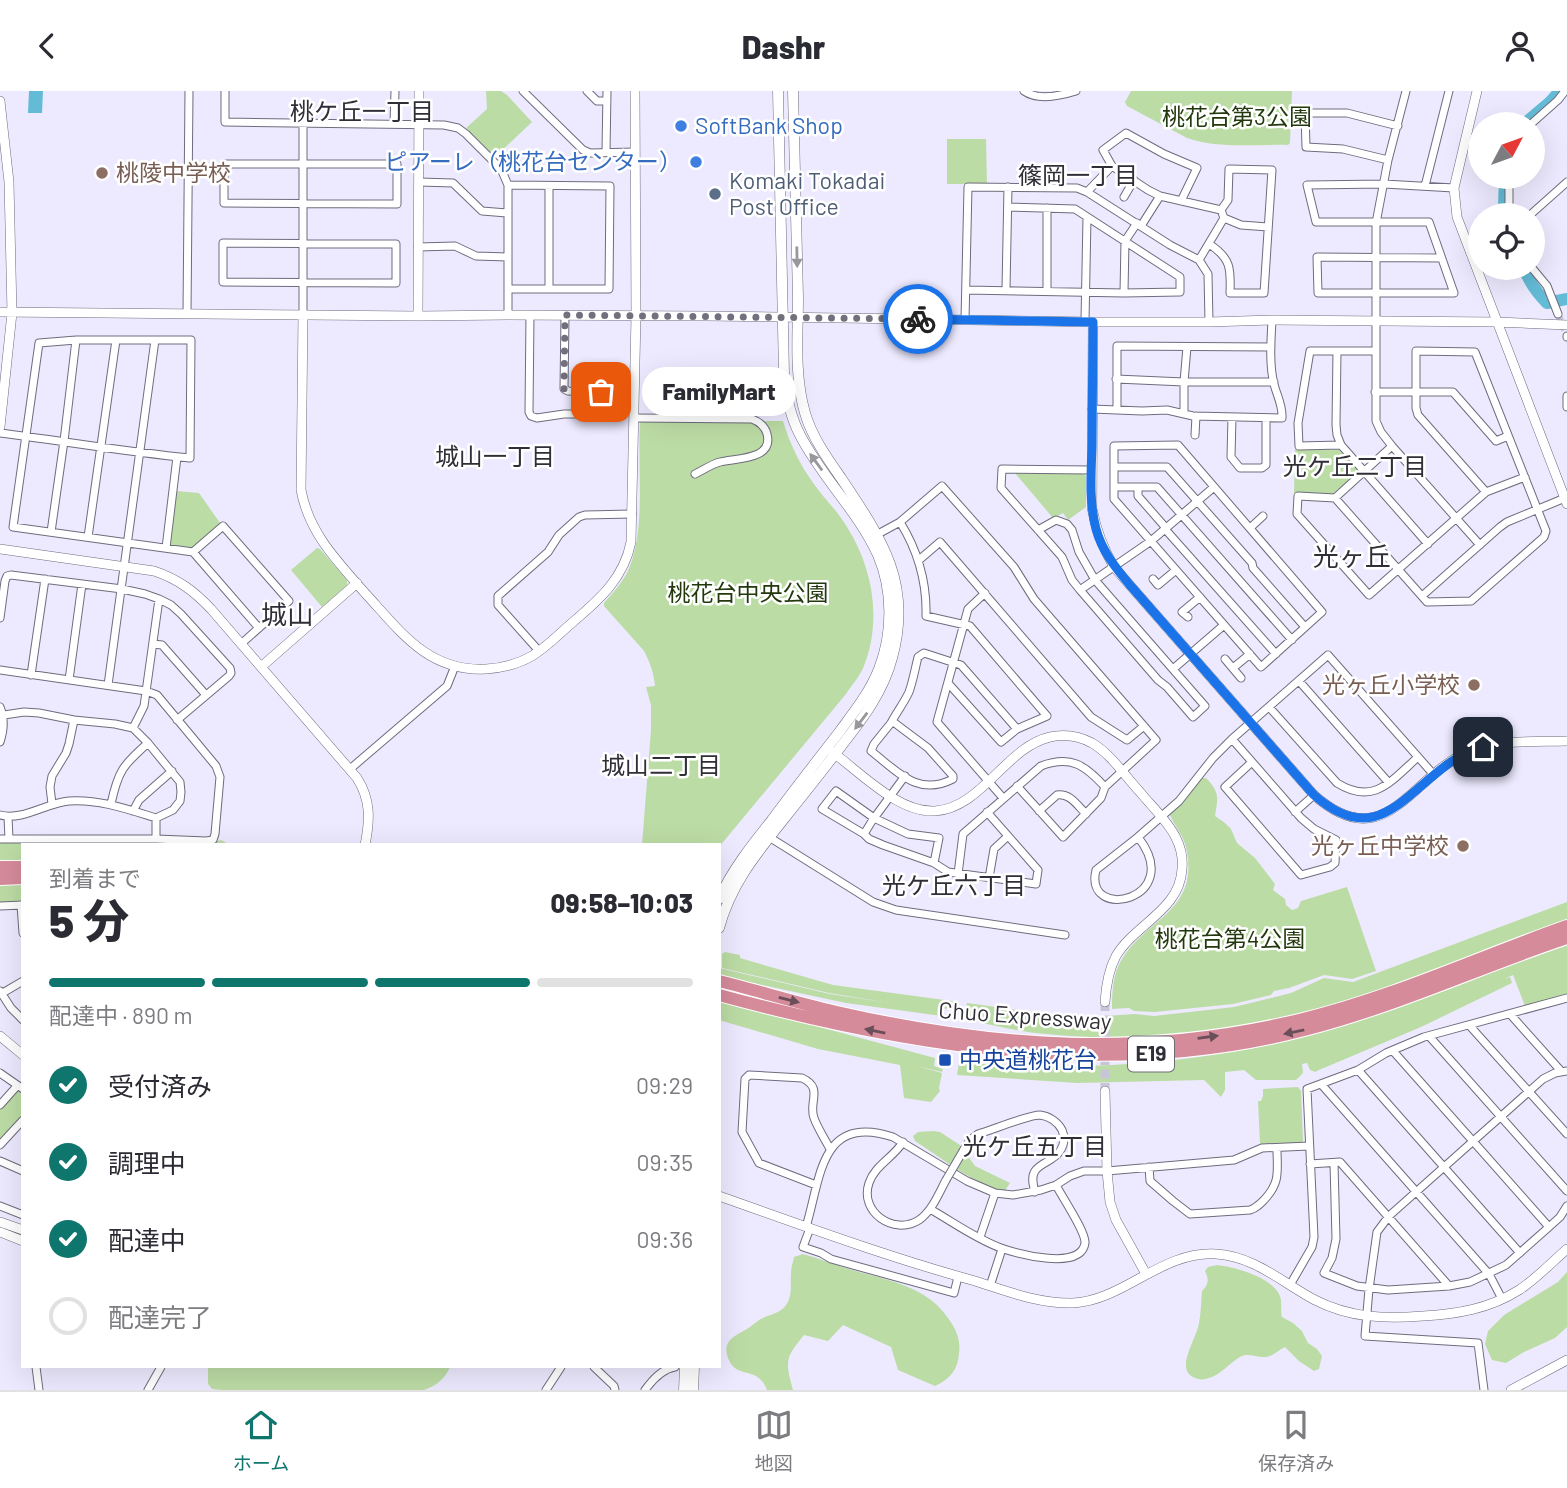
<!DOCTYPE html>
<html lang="ja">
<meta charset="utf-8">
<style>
:root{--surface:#fff;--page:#f7f7f7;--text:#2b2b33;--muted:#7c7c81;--line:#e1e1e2;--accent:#0f766e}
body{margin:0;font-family:Barlow,"Noto Sans JP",sans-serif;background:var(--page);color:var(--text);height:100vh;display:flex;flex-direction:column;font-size:26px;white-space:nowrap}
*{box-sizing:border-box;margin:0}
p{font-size:23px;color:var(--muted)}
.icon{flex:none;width:38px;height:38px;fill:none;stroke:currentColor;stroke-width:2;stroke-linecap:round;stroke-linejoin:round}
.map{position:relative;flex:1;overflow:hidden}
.details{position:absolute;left:21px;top:752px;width:700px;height:525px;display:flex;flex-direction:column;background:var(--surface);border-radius:0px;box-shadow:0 7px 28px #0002}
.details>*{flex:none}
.needle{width:46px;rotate:49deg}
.controls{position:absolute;left:1468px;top:21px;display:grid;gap:14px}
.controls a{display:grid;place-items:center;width:77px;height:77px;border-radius:50%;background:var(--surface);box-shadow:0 7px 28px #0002;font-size:35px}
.pin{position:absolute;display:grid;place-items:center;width:60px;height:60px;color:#fff;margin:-30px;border-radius:14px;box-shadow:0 4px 10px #0006}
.courier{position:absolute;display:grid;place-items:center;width:70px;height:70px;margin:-35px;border:5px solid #1a73e8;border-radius:50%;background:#fff;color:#222;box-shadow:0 2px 9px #0007}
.bubble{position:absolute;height:49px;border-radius:24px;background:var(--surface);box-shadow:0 7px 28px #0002;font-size:23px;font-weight:800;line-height:49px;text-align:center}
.summary em{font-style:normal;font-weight:800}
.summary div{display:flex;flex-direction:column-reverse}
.summary{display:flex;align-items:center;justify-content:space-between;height:119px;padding:0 28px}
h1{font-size:46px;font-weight:800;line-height:52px}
.bar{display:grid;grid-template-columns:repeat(4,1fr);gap:10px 7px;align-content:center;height:84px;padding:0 28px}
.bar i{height:9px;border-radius:5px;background:var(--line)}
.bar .active{background:var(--accent)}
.bar p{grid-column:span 4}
ol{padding:0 28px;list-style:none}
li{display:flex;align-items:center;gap:21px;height:77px}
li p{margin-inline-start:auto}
li .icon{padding:7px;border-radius:50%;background:var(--accent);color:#fff;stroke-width:4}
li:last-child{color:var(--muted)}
li i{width:38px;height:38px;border:4px solid var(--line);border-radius:50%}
header{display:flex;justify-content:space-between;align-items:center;height:91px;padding:0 28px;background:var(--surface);font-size:32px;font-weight:800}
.menu{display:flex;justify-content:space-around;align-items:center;height:98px;border-top:2px solid var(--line);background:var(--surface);font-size:19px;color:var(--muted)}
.menu a{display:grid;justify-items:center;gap:4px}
.menu .active{color:var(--accent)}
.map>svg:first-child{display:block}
</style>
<header><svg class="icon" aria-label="back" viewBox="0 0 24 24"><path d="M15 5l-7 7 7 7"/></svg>Dashr<svg class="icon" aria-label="person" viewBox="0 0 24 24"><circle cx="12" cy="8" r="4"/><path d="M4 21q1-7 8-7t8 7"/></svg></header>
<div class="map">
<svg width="1567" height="1299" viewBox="0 0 1567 1299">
<rect width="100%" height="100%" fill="#edeaff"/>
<path fill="#bcdca5" d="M486 0H501L507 4 532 31 495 66 466 37 487 18Z
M1131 0H1292L1290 52 1288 54C1255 53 1218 58 1187 47L1127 15 1125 11Z
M947 48H986L987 93H947Z
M643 330H783C790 353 800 374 814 393 824 408 838 420 847 436 873 477 882 529 864 575 860 585 852 594 846 603L719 756V754H642L651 639V614L646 596 655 595C654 583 650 571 644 560L604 515V512C612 503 621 493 627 482 647 440 637 378 640 332Z
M1295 358 1339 359 1358 379V382L1331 404 1294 403Z
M1014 381 1084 383 1086 385V416L1068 429 1063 422 1053 427Z
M177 400 199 402 220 432 192 457 170 455Z
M317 457 320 458 347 489V494L322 516 291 479Z
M1202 687H1206C1220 701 1218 707 1215 725L1225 732 1231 738 1237 752 1255 767 1275 793 1273 799 1285 808 1286 814 1292 819 1298 817 1301 810 1347 796 1376 880 1352 888 1324 884 1289 897 1274 900 1271 904 1233 913 1155 921 1134 920 1129 917 1112 918C1112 898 1113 879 1126 862 1153 826 1197 817 1187 761 1185 746 1175 736 1169 722L1181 712Z
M221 749 230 754H23V769H0V751L209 752Z
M23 793V811L0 812V794Z
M1567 811V829C1481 858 1398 897 1311 920 1225 943 1134 952 1046 943 1021 941 997 935 973 930V928L965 927 967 912 1076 927 1135 923 1154 925 1234 916 1291 902 1324 887 1353 891Z
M1567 854V903L1525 915 1513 884 1504 888 1510 886 1512 892 1421 936 1319 979 1315 981 1310 979 1307 972 1302 973 1303 982 1296 989H1256L1244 979 1225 981V999L1221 1006 1204 989 1077 992 957 984 959 972 964 973 965 971C1078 982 1214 972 1322 941 1406 918 1485 882 1567 854Z
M725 861 740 864V867L833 894 952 910 954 911 953 917 943 918 942 925 846 912 734 888 719 884V877L830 903 890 912 829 902 722 877V863Z
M719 909 935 967 934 975 943 978 942 981 917 975 942 982 939 997 940 1000 931 1011 904 1007 900 974 818 958 719 929Z
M1298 996 1301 1000 1303 1050 1301 1052 1260 1053 1258 1010H1261L1263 1005V998Z
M17 998 23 1001V1024L0 1049V1018Z
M934 1040 940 1041 960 1054 975 1075 1010 1092 1004 1101C971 1091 943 1068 915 1050L913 1045 918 1041Z
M803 1163C819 1167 834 1174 849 1178 885 1189 926 1194 948 1227 956 1238 961 1249 959 1262 958 1279 950 1288 935 1295L898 1279 891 1256 843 1234 828 1250 804 1244C785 1267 785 1270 793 1299H767C757 1273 737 1290 728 1267 721 1248 738 1244 750 1236 754 1233 758 1229 763 1227 771 1223 781 1222 786 1214 793 1204 790 1193 791 1182 791 1177 793 1171 794 1166Z
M1217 1174C1236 1176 1270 1186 1279 1203 1283 1210 1280 1219 1282 1226L1293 1232 1302 1240 1308 1252 1317 1258 1322 1265 1319 1278 1314 1280 1299 1270 1285 1256C1279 1259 1273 1265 1266 1266 1256 1267 1249 1261 1240 1266 1229 1272 1221 1284 1209 1287 1204 1289 1198 1289 1193 1286 1175 1277 1197 1247 1199 1232 1201 1222 1201 1211 1202 1200 1209 1193 1209 1189 1205 1180L1208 1176Z
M1567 1181V1236L1555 1247 1524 1261 1506 1272 1492 1269 1485 1253 1488 1240 1504 1224 1558 1191Z
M208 1276H450C445 1288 436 1295 424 1299H221L212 1298 208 1293Z"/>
<path fill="#64bbd6" d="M29 0H43L42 22H28Z"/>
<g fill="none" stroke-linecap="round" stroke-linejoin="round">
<path stroke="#64bbd6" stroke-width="12" d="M1524 33 1550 11 1560 0
M1505 86 1504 116 1506 124
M1524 177C1529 191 1536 201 1547 212L1567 208"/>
<path stroke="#c7c5d7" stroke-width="7" stroke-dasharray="7 3.5" stroke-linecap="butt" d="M1558 223 1567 245"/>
<path stroke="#c7c5d7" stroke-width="9" stroke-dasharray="9 4.5" stroke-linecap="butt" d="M1105 911V1000"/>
<defs>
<path id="minor" d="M225 0V31L444 34 458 37 466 43 501 78 508 94V224
M523 0 583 59 590 62 635 61
M587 0 597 10H607
M1024 0C1038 10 1060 5 1076 0
M1406 0 1388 69 1376 132V330L1381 341 1392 355 1480 454
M394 33 395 0
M1531 33 1558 9 1565 0
M606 61 607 0
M1388 69 1343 58 1306 56 1305 22H1347L1398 35
M224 73H397V113L224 112Z
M1509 86V117L1511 124
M419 91 453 92 482 120 507 122
M508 94 610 95 609 198H508
M1425 95 1449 0
M1087 101 1112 75
M1124 106 1134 89
M1181 110 1197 77 1164 63 1126 42 1103 59 1112 75 1148 99 1160 105 1221 119
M1047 117V199
M1530 124 1567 91
M1224 127 1241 134 1268 136
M1141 135 1160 105
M223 152 396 153V192L223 191Z
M418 156 455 155 476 165 508 166
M1441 167 1317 166 1318 202H1454L1429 131H1316L1307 94 1384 93 1454 97
M1199 169 1224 127 1221 119 1228 109 1229 78 1272 79 1264 202H1230C1231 178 1231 167 1209 153
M1532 177 1547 195 1558 223
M549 197V95
M1006 198 1008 96
M967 199 1124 202 1180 201V186L1075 118 1008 116
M1124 202 1125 150 1137 132
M187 222 189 0
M303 223V33
M530 224 529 321 531 325 537 327 564 323H603L607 318V307L603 302 568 300 564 298 565 224
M965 229 968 96 1077 97 1087 101 1170 154 1199 169 1208 183 1209 231
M1085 230 1087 126
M1567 245V246
M1337 260 1336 334 1337 344 1341 354 1428 453
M1116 288 1184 291H1274
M1375 301H1453L1496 350 1508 345
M1567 305V316
M1092 318 1142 320 1167 319 1193 325 1282 327C1283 315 1277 305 1274 293 1269 273 1271 250 1272 229
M1117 319V255L1271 256
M1184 322V291L1187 256
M1232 326 1231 366 1240 377H1262L1266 374V327
M634 327 752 328C760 331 765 335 767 343 774 369 736 367 720 371 712 373 703 379 695 383
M0 342C63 350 127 361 190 367L191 249H76L39 252 13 436 193 461 259 537
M1195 344 1196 325
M1178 354 1322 521 1261 576 1114 408V355Z
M1341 354 1299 355 1298 332 1310 260H1376
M1392 355 1335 407 1298 405 1297 423 1369 504 1486 401 1525 386
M1114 376H1167L1252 472 1253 477 1305 536
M1114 396H1157L1292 549
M1138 396V405L1166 437
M1335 407 1427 511 1471 510 1544 446 1546 440 1475 261 1416 260V317L1418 324 1486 401
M900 431C918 460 927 490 926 525L970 535 1047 625 1017 638 1001 651 948 592
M1250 437 1263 425
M1165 438 1276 563
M1038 439 1056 429 1067 433 1072 439 1079 461 1095 489 1205 615 1193 626 1167 596 1158 589 1080 499 1072 489 1062 466 1001 397 1002 378 1091 379
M51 441 64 350 76 249
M878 443 900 431 942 395 1014 476 1034 508 1156 649 1105 696 1101 707 1063 746 1017 695
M88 446 116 249
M166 457 177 366
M193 461 223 435 289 510 241 553
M919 469 940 451 1091 626 1127 649 1144 635
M1153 488 1158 494 1176 479
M1080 499 1151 450 1214 396
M985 502 968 518 937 631 1003 707
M1422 505 1500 436 1507 431 1565 407
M1188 526 1182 521 1200 506
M0 527 5 490 7 485 11 484 122 498 145 503 159 508 171 514 181 523 230 577 231 582 229 585 177 629
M153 553 162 554 206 604
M539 560 498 514V505L548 461 559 444 579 426 585 424 632 423
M1225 568 1241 587
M1233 577 1250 563
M1173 578 1224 534
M0 579 146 600 157 604 216 675 220 686 215 743 213 749 206 750 156 748H0
M31 584 45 488
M69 589 82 493
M1299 590 1389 692
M108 594 155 249
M0 616C5 628 4 639 0 651
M1269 616 1337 692C1374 715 1391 690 1418 666
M892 630 928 657 953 685V688C918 706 898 681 871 660L874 653 891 632C896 622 904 612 909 601 913 590 915 578 918 566L924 562 961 574 1017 638
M133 637 144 615 159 508
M1232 648 1301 727 1314 738 1336 749 1335 772 1330 776 1301 784 1225 696 1252 671
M350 678 447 595 455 575
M52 713 50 696 52 685 66 662 69 653 74 629
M111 713C118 680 123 674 148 652
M133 720 139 709 172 680
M1039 720 1057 704C1070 702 1077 714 1086 723
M1295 721 1314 704
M0 724C23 730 46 712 69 710 99 708 127 718 156 727L173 719 180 710 181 701 180 691 148 652 133 637 115 633 74 629 39 622 24 621 4 624
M8 726 9 748
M156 727V748
M864 743 872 730 905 685
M769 746 873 811 896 819 1065 844
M1138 746 1179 710 1213 667 1232 648 1328 564 1434 684
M1138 746C1187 809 1083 832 1096 779Z
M934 772 939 747 908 743 874 727 836 700 822 718 864 743 869 748 883 754 934 772 948 781 1036 793 1038 779 987 721
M958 783 963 743 1041 675C1071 664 1085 674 1105 696
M989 787 994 758 1008 745
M21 814 23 842
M0 815 23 814
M0 900 11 917 23 929
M1 903 23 890
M1510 923 1561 980
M1469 934 1567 1043
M1429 945 1567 1100
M1393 960 1549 1136
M1358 979 1520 1162
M0 982 23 998
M1321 993 1489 1183 1502 1208
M0 1014 17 995
M903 1051C893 1067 875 1074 869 1092 859 1121 894 1145 919 1129 932 1120 939 1102 946 1089
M0 1054 23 1029
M963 1060 970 1049 978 1043C992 1039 1028 1024 1040 1024 1049 1025 1058 1031 1062 1039 1065 1046 1064 1054 1060 1060 1054 1070 1041 1071 1035 1080 1031 1086 1033 1094 1035 1101
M0 1070 23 1080
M1334 1072 1336 1148 1332 1167 1324 1182 1357 1195 1388 1199 1449 1195 1470 1191 1506 1174 1549 1136 1560 1126 1567 1115
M1310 1073 1340 1071 1449 1195
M1149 1076 1150 1090 1173 1110 1190 1123 1250 1119C1256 1117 1259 1114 1264 1109 1281 1091 1277 1080 1277 1057
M816 1094 759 1072 742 1041 745 988 749 984 802 987C824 997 808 1011 814 1027 818 1038 825 1048 830 1058
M0 1115 23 1124
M930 1118C953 1131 976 1148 1001 1157 1018 1163 1081 1180 1085 1152 1086 1141 1062 1106 1056 1094
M806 1136C821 1087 820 1022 893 1046L967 1090 995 1102 1013 1104 1041 1099 1056 1094 1070 1085 1084 1080H1107L1234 1069 1262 1057 1309 1055
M810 1137 803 1156 821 1162 831 1168 954 1202 958 1186
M980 1146 995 1102
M1290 1194 1312 1156 1314 1146 1307 998 1358 979 1386 962 1424 946 1567 907
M990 1195 1002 1158
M36 1276 39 1299
M594 1276 614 1295 615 1299
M148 1299 161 1276
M546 1299 561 1276
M645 1299C653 1288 662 1278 675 1276
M1484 1299 1478 1252 1365 1245 1369 1198 1377 1141 1389 1125 1543 988 1555 982 1567 980"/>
<path id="tertiary" d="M1477 0 1454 97 1457 126 1567 413
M0 10 9 91 12 222 0 336
M0 221 418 225 508 224 708 225 1093 231H1209L1272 229 1498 231 1567 234
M303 223 301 399C309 442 337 470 365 502 400 540 428 581 486 578 502 577 518 573 532 565 547 556 560 542 573 531 600 508 624 487 631 451L636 225 635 0
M418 225 419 0
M1093 231 1092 417C1096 439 1103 457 1114 476L1314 704C1384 766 1409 689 1465 662 1497 648 1533 651 1567 650
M0 458 154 480C178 488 194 500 211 518L357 687C371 709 370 729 365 754
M261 576 357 492
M831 660C860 681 898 722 935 720 982 717 1006 656 1050 646 1064 643 1079 645 1092 652 1111 663 1125 685 1140 701 1152 716 1168 730 1176 747 1181 757 1183 768 1182 778 1180 819 1135 833 1116 865 1108 880 1106 895 1105 911
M0 945 23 964
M1105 1000 1107 1080 1110 1111 1116 1129 1146 1183
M719 1105C804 1135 888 1166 975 1190 1006 1200 1039 1213 1073 1212 1125 1209 1161 1160 1216 1163 1254 1165 1283 1192 1315 1209 1350 1227 1385 1228 1423 1225 1457 1223 1489 1218 1519 1199 1536 1188 1551 1172 1567 1158
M0 1131 23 1139
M0 1141 23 1150
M1511 1299 1567 1269"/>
<path id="secondary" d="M719 808C732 779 752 754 772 729 794 699 817 670 840 640 854 621 870 601 879 578 893 542 893 499 878 464 858 420 822 387 800 344 790 325 786 305 784 283L778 0
M719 837C731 793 756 763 783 729 803 704 823 679 842 654 863 627 883 601 892 567 913 492 881 447 841 387 827 367 812 346 805 322 794 284 798 245 798 206 796 138 795 69 793 0
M684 1299 685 1276
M693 1299 694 1276"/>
<path id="motorway" d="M0 776H23
M0 788 23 787
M719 890C759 900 797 912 837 921 995 957 1144 967 1303 928 1393 906 1479 866 1567 835
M719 904C910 956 1113 990 1308 938 1397 915 1480 876 1567 847"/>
</defs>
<use href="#minor" stroke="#6e6c7d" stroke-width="9"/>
<use href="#tertiary" stroke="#6e6c7d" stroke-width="10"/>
<use href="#secondary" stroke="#6e6c7d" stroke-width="11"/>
<use href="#motorway" stroke="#fff" stroke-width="14"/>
<use href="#minor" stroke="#fff" stroke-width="7"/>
<use href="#tertiary" stroke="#fff" stroke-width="9"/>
<use href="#secondary" stroke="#fff" stroke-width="10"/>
<use href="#motorway" stroke="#d68b9b" stroke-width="12"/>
<defs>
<path id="minor-bridge" d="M946 1089 963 1060"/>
</defs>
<use href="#minor-bridge" stroke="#6e6c7d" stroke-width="9" stroke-linecap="butt"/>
<use href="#minor-bridge" stroke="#fff" stroke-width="7"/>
</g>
<defs><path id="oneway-solid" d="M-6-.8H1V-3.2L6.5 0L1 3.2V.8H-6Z" transform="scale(1.75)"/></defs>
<g fill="#98979b">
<use href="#oneway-solid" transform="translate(797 166) rotate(89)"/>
<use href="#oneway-solid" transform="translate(816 371) rotate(-126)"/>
<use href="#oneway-solid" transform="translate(861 630) rotate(127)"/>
</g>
<g fill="#6a4f5a">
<use href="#oneway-solid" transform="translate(789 909) rotate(14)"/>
<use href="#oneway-solid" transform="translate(875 940) rotate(-169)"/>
<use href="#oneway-solid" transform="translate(1294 941) rotate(168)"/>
<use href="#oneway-solid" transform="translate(1208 946) rotate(-8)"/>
</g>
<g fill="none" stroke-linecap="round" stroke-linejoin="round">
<path stroke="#72707d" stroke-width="7" stroke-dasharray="0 12.6" d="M601 301 568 300 564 298 565 224 918 228"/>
<path stroke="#1a73e8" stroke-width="9" d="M918 228 1093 231C1093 272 1092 314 1092 356 1091 383 1089 412 1096 438 1102 460 1115 476 1129 493L1314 704C1374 757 1401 707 1448 673 1459 665 1470 660 1483 656"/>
</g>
<g fill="#3f7fe0" stroke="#fff" stroke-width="2.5">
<circle cx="681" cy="35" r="7"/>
<circle cx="696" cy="71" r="7"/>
</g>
<g fill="#8d6e63" stroke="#fff" stroke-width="2.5">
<circle cx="102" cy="82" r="7"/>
<circle cx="1474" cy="594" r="7"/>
<circle cx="1463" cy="755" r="7"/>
</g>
<circle fill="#5c6f8a" stroke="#fff" stroke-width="2.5" cx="715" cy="103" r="7"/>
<rect fill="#1a4fb4" stroke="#fff" stroke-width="2.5" x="938" y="962" width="14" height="14" rx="3.5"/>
<g text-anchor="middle" stroke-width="5" stroke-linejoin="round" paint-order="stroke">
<rect fill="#fff" stroke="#6e6d73" stroke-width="2" x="1128" y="945.5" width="46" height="35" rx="5"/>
<g font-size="21" font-weight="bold" fill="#302f37">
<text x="1151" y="970">E19</text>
</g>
<g font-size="23" fill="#23390d" stroke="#fff">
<text x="1237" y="34">桃花台第3公園</text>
<text x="748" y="510">桃花台中央公園</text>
<text x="1230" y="856">桃花台第4公園</text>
</g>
<g font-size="23" fill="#366cbe" stroke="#fff" text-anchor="start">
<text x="695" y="43">SoftBank Shop</text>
<text x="682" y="79" text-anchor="end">ピアーレ（桃花台センター）</text>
</g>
<g font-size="23" fill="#785e54" stroke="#fff" text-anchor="end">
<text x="116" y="90" text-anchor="start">桃陵中学校</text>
<text x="1460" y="602">光ヶ丘小学校</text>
<text x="1449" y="763">光ヶ丘中学校</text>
</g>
<g font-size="23" fill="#4e5e75" stroke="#fff" text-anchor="start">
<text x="729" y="98">Komaki Tokadai<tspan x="729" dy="26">Post Office</tspan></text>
</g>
<g font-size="23" fill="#302f37" stroke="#fff">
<text transform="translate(1025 925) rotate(4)" y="8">Chuo Expressway</text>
</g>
<g font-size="23" fill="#164399" stroke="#fff" text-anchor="start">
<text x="959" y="977">中央道桃花台</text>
</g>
<g font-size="24" fill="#302f37" stroke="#fff">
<text x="362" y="29">桃ケ丘一丁目</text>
<text x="1078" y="93">篠岡一丁目</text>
<text x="495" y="374">城山一丁目</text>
<text x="1355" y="384">光ケ丘二丁目</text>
<text x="661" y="683">城山二丁目</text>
<text x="954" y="803">光ケ丘六丁目</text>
<text x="1035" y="1064">光ケ丘五丁目</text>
</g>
<g font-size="26" fill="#302f37" stroke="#fff">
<text x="1352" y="475">光ヶ丘</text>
<text x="287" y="533">城山</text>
</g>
</g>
</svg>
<div class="controls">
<a><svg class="needle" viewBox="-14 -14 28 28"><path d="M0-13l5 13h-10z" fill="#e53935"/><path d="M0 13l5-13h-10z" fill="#7c7c81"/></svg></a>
<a><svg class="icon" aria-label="locate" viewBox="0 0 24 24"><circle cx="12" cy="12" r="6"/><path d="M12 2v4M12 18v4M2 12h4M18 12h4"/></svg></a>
</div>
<div class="pin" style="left:601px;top:301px;background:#ea580c"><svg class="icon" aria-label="bag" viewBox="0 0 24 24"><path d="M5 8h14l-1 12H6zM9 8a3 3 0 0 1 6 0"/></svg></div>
<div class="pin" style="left:1483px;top:656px;background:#1f2937"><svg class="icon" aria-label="home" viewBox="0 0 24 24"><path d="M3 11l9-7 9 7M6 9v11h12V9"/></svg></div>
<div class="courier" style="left:918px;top:228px"><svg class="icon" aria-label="bike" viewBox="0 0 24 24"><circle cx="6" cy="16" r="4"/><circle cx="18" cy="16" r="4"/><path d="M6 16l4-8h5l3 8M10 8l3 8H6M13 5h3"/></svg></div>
<div class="bubble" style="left:642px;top:276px;width:154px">FamilyMart</div>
<section class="details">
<div class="summary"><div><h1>5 分</h1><p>到着まで</p></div><em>09:58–10:03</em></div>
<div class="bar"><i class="active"></i><i class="active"></i><i class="active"></i><i></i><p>配達中 · 890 m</p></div>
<ol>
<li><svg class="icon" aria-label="check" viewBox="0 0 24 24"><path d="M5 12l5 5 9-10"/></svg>受付済み<p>09:29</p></li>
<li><svg class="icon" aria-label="check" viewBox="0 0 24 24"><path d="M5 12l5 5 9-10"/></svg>調理中<p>09:35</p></li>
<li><svg class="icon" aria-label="check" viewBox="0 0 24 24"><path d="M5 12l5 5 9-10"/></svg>配達中<p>09:36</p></li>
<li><i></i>配達完了</li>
</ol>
</section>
</div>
<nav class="menu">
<a class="active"><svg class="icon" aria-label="home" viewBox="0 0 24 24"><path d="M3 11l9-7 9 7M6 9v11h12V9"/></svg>ホーム</a>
<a><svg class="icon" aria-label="map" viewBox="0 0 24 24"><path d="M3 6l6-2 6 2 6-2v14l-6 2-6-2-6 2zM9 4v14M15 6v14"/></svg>地図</a>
<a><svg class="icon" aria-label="saved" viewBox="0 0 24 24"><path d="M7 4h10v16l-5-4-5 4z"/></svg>保存済み</a>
</nav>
